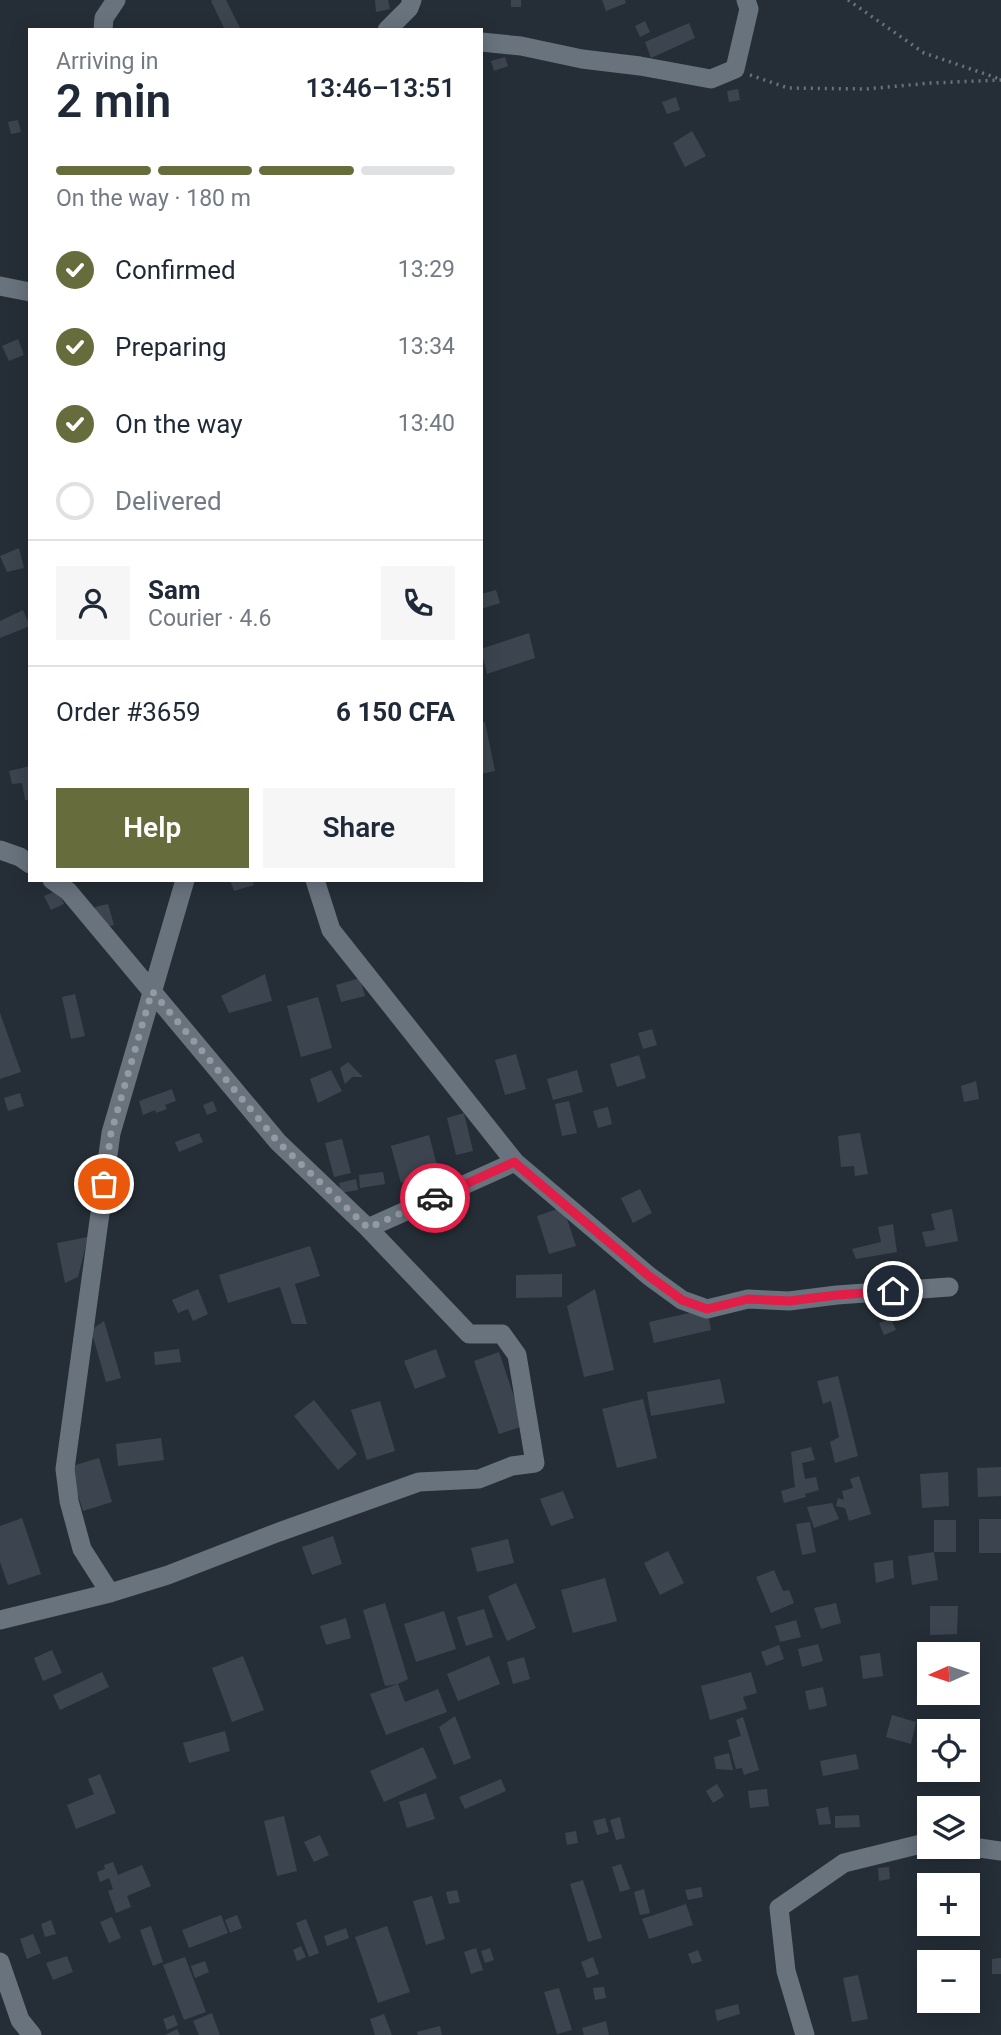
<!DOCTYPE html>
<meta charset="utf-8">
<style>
:root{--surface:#fff;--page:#f6f6f7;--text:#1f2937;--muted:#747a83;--line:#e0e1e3;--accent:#676c3c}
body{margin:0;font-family:Roboto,sans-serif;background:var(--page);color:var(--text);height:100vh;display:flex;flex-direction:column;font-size:26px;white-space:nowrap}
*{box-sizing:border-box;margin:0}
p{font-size:23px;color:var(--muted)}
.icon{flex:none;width:38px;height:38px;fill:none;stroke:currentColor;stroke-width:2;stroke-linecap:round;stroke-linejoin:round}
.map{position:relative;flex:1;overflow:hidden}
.drawer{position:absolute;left:28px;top:28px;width:455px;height:854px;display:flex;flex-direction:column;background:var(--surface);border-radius:0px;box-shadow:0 4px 18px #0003}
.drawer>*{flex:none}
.needle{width:46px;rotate:267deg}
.buttons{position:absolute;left:917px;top:1642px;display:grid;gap:14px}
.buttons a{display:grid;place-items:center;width:63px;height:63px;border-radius:0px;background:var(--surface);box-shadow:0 4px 18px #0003;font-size:35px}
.pin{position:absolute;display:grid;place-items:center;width:60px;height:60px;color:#fff;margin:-30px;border:4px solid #fff;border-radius:50%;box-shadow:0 2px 7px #0007}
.courier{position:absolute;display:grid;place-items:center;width:70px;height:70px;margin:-35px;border:5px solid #e11d48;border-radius:50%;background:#fff;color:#222;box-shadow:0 2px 9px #0007}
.headline em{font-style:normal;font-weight:600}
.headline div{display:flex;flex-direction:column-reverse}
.headline{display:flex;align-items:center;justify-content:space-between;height:119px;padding:0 28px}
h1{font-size:46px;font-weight:600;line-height:52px}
.bar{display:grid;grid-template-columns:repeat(4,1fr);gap:10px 7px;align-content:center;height:84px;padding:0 28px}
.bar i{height:9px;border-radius:5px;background:var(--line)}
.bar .active{background:var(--accent)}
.bar p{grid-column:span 4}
.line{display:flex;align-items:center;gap:18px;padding:0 28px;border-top:2px solid var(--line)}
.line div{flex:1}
.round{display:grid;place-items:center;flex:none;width:74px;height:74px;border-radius:0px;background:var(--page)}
ol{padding:0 28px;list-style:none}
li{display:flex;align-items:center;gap:21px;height:77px}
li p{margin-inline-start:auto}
li .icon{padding:7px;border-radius:50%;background:var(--accent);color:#fff;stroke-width:4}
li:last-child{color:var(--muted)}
li i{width:38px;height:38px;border:4px solid var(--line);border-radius:50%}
.action{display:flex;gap:14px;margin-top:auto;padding:14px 28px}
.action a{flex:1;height:80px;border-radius:0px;background:var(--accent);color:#fff;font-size:28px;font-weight:600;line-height:80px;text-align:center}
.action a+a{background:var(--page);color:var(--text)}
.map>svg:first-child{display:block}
</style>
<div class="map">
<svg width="1001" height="2035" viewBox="0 0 1001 2035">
<rect width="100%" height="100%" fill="#252e37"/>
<path fill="#3c454f" d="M213 0H226L241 30H225L211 1Z
M375 0H388L390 9 376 12Z
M511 0H521V7H511Z
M602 0H625L626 3 606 11Z
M645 21 650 32 640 37 635 26Z
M689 23 695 38 651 58 645 42Z
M505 57 508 66 494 71 491 61Z
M738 89 740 100 729 102 727 91Z
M676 97 680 110 667 114 662 102Z
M18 120 21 132 11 134 8 122Z
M692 131 706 156 685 167 673 143Z
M18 339 24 355 9 361 2 346Z
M19 548 24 568 7 572 0 556Z
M496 590 500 603 481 609V594Z
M23 610 30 626 0 638V621Z
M529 633 535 658 487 674 481 649Z
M485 722 495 771 481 774V723Z
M30 766V800H25L22 783 12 784 9 771Z
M230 880H252L254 885 234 891Z
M58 890 64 904 51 910 44 896Z
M108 904 114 925 100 929 95 907Z
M265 974 272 1001 229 1013 221 996Z
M360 978 365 996 341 1002 336 985Z
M75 994 85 1036 71 1039 62 997Z
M318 997 332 1048 301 1057 287 1006Z
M0 1013 21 1072 0 1079Z
M652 1029 657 1045 643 1049 638 1033Z
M516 1054 526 1089 505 1095 495 1060Z
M639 1055 646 1078 617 1087 610 1064Z
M348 1062 363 1077H352L345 1084 340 1068Z
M331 1070 342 1091 318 1103 310 1079Z
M577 1070 583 1092 553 1100 547 1079Z
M976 1081 979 1099 964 1102 961 1086Z
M172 1089 176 1101 165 1105 167 1109 156 1113 155 1110 143 1115 139 1101Z
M20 1093 24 1106 8 1111 4 1098Z
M213 1101 217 1111 207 1115 203 1105Z
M569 1101 577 1133 562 1136 555 1104Z
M608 1107 612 1124 598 1128 593 1111Z
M464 1113 473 1151 456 1155 447 1118Z
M199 1133 203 1142 179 1152 175 1142Z
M860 1133 868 1174 855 1176 854 1166 841 1167 838 1136Z
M429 1135 439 1173 401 1183 391 1146Z
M342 1139 351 1173 334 1177 325 1143Z
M383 1172 385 1184 360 1188 359 1175Z
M356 1179 358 1190 341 1193 339 1183Z
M640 1189 652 1213 633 1223 621 1198Z
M563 1207 576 1246 549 1254 537 1216Z
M952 1209 958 1241 926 1247 922 1232 935 1230 931 1214Z
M893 1224 897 1252 856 1259 852 1249 881 1242 878 1227Z
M88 1237 78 1277 65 1283 57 1243Z
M310 1246 320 1276 295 1284 307 1324H292L280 1287 228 1303 219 1275Z
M562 1274V1297L516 1298V1275Z
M198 1289 208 1314 193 1321 188 1309 178 1313 172 1300Z
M595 1289 614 1370 584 1377 567 1306Z
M707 1309 711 1330 654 1343 649 1322Z
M891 1318 896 1330 884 1335 879 1323Z
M104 1321 121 1378 106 1382 91 1330Z
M179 1349 181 1362 155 1365 154 1352Z
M436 1349 446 1377 415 1389 404 1361Z
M499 1352 524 1426 499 1434 474 1361Z
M838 1376 858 1456 835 1463 830 1442 839 1437 831 1401 823 1404 817 1381Z
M720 1379 725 1403 651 1416 647 1392Z
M643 1399 657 1458 617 1468 602 1409Z
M314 1400 357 1454 338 1470 294 1416Z
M380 1401 395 1451 367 1460 351 1410Z
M161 1438 164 1460 118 1466 116 1444Z
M811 1447 815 1460 802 1463 805 1479 816 1477 819 1490 805 1494 806 1497 784 1503 781 1491 795 1487 791 1452Z
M99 1458 112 1502 83 1511 69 1467Z
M1001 1467V1496L978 1497 977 1468Z
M948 1472 949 1506 922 1508 920 1474Z
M859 1476 871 1514 849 1521 845 1508 836 1506 838 1498 844 1500 842 1491 853 1488 850 1479Z
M563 1491 574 1518 551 1526 540 1499Z
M832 1503 839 1519 814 1528 807 1507Z
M22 1518 41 1574 8 1585 0 1562V1526Z
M979 1519H1001V1553H979Z
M934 1520H956V1552H934Z
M810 1522 816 1552 802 1555 796 1524Z
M333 1536 342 1564 312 1575 302 1547Z
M508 1539 514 1563 477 1572 471 1548Z
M668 1551 684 1583 660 1595 644 1563Z
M934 1552 938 1580 912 1585 908 1556Z
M893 1560 894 1578 876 1583 874 1563Z
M774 1570 783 1591 789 1590 794 1603 771 1613 756 1577Z
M605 1578 617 1621 573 1633 561 1590Z
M516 1583 536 1628 507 1641 488 1596Z
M385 1603 408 1679 398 1684 385 1686 363 1610Z
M836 1603 841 1623 821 1629 814 1608Z
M930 1606H958L957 1634 930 1635Z
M484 1609 493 1637 466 1646 457 1617Z
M444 1611 456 1649 416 1662 404 1624Z
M346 1618 351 1638 326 1645 320 1626Z
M796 1620 801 1637 780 1642 775 1626Z
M818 1644 823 1661 802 1667 798 1649Z
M779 1645 784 1659 766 1666 761 1652Z
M972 1649 974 1679 968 1680V1654H942L941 1651Z
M52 1650 62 1673 43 1681 34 1658Z
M880 1653 883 1676 863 1679 860 1656Z
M243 1656 264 1710 232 1722 212 1668Z
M489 1656 500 1684 458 1701 447 1674Z
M524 1657 530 1679 513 1684 507 1662Z
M102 1672 109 1687 60 1710 53 1695Z
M751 1672 757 1693 743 1697 747 1709 710 1720 701 1686Z
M398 1684 405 1702 438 1689 447 1712 386 1735 370 1694Z
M823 1687 827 1706 809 1710 805 1691Z
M892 1715 916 1722 911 1744 886 1737Z
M455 1716 471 1758 454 1765 439 1727Z
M743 1717 759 1770 744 1775 742 1768 736 1769 728 1740 741 1736 736 1720Z
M225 1731 230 1751 189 1763 183 1743Z
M423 1747 437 1778 384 1802 370 1771Z
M729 1753 733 1770 716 1769 714 1757Z
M856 1754 859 1769 823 1776 820 1761Z
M100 1774 116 1813 76 1829 67 1805 94 1794 88 1779Z
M501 1779 506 1791 465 1809 459 1797Z
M717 1784 724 1796 713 1803 706 1791Z
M767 1789 769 1806 750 1808 748 1791Z
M426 1793 435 1819 407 1828 399 1802Z
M828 1807 831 1824 819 1825 816 1809Z
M859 1815 860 1827 835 1828V1816Z
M284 1816 297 1871 277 1876 264 1821Z
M620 1817 625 1838 616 1840 610 1820Z
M605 1818 609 1832 597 1835 593 1821Z
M576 1831 578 1843 567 1845 565 1833Z
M320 1835 329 1855 314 1862 304 1842Z
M113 1862 118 1875 142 1865 151 1886 127 1896 131 1907 116 1913 108 1891 113 1889 109 1878 100 1882 97 1872 105 1869 104 1865Z
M621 1864 630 1889 620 1892 612 1867Z
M889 1867 890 1879 879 1881 878 1868Z
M583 1880 602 1938 588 1942 570 1884Z
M701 1887 703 1897 688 1900 685 1890Z
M644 1889 650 1913 640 1915 634 1892Z
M457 1890 460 1902 449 1904 446 1892Z
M432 1896 445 1939 426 1945 413 1901Z
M686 1904 693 1925 649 1939 642 1919Z
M221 1915 228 1933 189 1948 182 1930Z
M237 1915 242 1928 230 1933 225 1920Z
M112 1917 121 1938 109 1943 100 1922Z
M306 1919 319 1953 309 1957 296 1923Z
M51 1920 56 1934 45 1937 41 1924Z
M151 1926 163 1962 153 1966 140 1930Z
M387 1926 410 1992 378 2003 355 1937Z
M346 1928 349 1938 327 1946 324 1936Z
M33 1934 41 1953 27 1959 20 1939Z
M301 1946 306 1957 297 1961 293 1950Z
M476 1948 483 1970 471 1974 464 1952Z
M490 1948 494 1960 485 1963 481 1951Z
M698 1950 702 1961 692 1964 688 1954Z
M67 1956 73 1972 53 1980 46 1963Z
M185 1957 206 2012 184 2020 163 1965Z
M593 1957 599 1974 587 1978 581 1962Z
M1001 1958V1974H992V1959Z
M205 1961 209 1972 195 1978 191 1966Z
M858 1975 868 2019 852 2022 843 1978Z
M604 1987 606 1998 595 2000 593 1988Z
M559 1988 572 2030 557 2034 544 1992Z
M738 2004 740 2014 717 2021 715 2010Z
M212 2013 220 2035H199L193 2021Z
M384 2014 392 2035H375L370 2019Z
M174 2015 178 2025 167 2030 163 2019Z
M606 2021 609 2035H584L582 2028Z
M440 2026 442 2035H418L417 2032Z
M177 2029 180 2035H165Z"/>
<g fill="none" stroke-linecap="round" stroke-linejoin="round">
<path stroke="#6b727a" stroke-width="3.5" stroke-dasharray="2 5" stroke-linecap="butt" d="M848 0 924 53 1000 79
M750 75 788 88 866 89 931 83 1001 80"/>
<path stroke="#69737e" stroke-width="19" d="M103 30 104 18 116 0
M387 30 409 8 412 0
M481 42 521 46 582 59 640 66 711 79 735 69 749 9 746 0
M0 286 30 292
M0 850 20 857 30 864
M315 880 331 930 515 1162 649 1276 682 1300 707 1309 748 1299 789 1301 837 1295 949 1287
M368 1228 515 1162
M110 1593 82 1549 69 1501 65 1469 111 1133 185 880
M0 1620 110 1593 168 1575 279 1532 419 1482 479 1479 512 1466 535 1463 517 1355 502 1334H469L368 1228 278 1142 68 891 52 880
M965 1846 1001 1851
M0 1962 20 2020 32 2035
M805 2035 786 1971 779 1908 844 1863 929 1842"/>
</g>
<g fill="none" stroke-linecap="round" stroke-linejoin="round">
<path stroke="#949aa2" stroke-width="7" stroke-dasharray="0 12.6" d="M104 1184 111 1133 152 991 278 1142 368 1228 435 1198"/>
<path stroke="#e11d48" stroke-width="9" d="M435 1198 514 1162 649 1276 682 1300 707 1309 748 1299 789 1301 837 1295 893 1291"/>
</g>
</svg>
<div class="buttons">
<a><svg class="needle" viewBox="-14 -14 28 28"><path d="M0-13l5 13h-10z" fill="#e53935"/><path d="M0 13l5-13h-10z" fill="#747a83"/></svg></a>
<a><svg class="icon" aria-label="locate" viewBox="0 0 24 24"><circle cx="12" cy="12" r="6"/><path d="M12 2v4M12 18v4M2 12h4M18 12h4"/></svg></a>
<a><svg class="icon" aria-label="layers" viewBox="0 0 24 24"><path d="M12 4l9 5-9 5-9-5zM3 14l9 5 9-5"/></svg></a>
<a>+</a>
<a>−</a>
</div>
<div class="pin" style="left:104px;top:1184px;background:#ea580c"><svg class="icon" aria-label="bag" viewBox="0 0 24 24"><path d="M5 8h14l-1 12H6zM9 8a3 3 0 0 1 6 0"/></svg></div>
<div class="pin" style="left:893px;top:1291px;background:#1f2937"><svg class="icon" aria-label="home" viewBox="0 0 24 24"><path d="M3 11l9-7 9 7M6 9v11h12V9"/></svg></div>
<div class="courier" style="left:435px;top:1198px"><svg class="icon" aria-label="car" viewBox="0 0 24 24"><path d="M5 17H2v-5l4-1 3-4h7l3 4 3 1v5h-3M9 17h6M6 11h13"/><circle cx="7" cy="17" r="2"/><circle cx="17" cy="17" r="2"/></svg></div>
<section class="drawer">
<div class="headline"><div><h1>2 min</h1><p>Arriving in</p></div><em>13:46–13:51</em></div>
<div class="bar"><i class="active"></i><i class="active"></i><i class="active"></i><i></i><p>On the way · 180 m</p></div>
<ol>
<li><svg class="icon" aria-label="check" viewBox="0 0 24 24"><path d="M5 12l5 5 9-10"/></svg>Confirmed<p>13:29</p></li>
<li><svg class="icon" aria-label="check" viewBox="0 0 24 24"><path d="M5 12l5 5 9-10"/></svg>Preparing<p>13:34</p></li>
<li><svg class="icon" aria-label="check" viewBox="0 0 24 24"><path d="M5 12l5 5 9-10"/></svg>On the way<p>13:40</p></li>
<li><i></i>Delivered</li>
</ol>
<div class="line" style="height:126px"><a class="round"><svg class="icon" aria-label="person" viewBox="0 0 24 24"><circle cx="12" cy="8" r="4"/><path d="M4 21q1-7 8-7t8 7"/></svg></a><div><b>Sam</b><p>Courier · 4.6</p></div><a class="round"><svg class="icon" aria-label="phone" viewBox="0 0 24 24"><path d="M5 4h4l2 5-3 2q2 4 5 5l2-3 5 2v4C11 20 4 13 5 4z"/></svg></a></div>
<div class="line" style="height:91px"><div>Order #3659</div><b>6 150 CFA</b></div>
<div class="action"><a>Help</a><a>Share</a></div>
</section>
</div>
